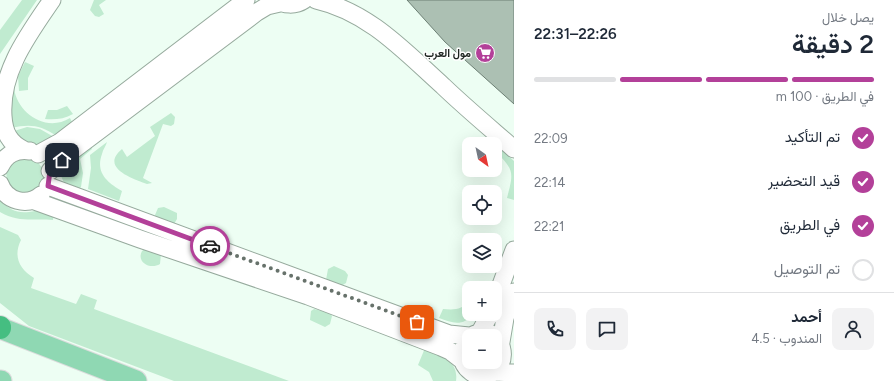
<!DOCTYPE html>
<html lang="ar">
<meta charset="utf-8">
<style>
:root{--surface:#fff;--page:#f2f2f3;--text:#1f2937;--muted:#747a83;--line:#e0e1e3;--accent:#b34099}
body{margin:0;font-family:Figtree,Vazirmatn,sans-serif;background:var(--page);color:var(--text);direction:rtl;height:100vh;display:flex;flex-direction:column;font-size:15px;white-space:nowrap}
*{box-sizing:border-box;margin:0}
p{font-size:13px;color:var(--muted)}
.icon{flex:none;width:22px;height:22px;fill:none;stroke:currentColor;stroke-width:2;stroke-linecap:round;stroke-linejoin:round}
.map{position:relative;flex:1;overflow:hidden;direction:ltr}
.drawer{display:flex;flex-direction:column;background:var(--surface);width:380px}
.drawer>*{flex:none}
.needle{width:26px;rotate:147deg}
.tools{position:absolute;left:462px;top:137px;display:grid;gap:8px}
.tools a{display:grid;place-items:center;width:40px;height:40px;border-radius:8px;background:var(--surface);box-shadow:0 4px 16px #0002;font-size:20px}
.pin{position:absolute;display:grid;place-items:center;width:34px;height:34px;color:#fff;margin:-17px;border-radius:8px;box-shadow:0 2px 6px #0006}
.courier{position:absolute;display:grid;place-items:center;width:40px;height:40px;margin:-20px;border:3px solid #b34099;border-radius:50%;background:#fff;color:#222;box-shadow:0 1px 5px #0007}
.overview em{font-style:normal;font-weight:600}
.overview div{display:flex;flex-direction:column-reverse}
.overview{display:flex;align-items:center;justify-content:space-between;height:68px;padding:0 20px}
h1{font-size:26px;font-weight:600;line-height:30px}
.bar{display:grid;grid-template-columns:repeat(4,1fr);gap:6px 4px;align-content:center;height:48px;padding:0 20px}
.bar i{height:5px;border-radius:3px;background:var(--line)}
.bar .on{background:var(--accent)}
.bar p{grid-column:span 4}
.line{display:flex;align-items:center;gap:10px;padding:0 20px;border-top:1px solid var(--line)}
.line div{flex:1}
.round{display:grid;place-items:center;flex:none;width:42px;height:42px;border-radius:8px;background:var(--page)}
ol{padding:0 20px;list-style:none}
li{display:flex;align-items:center;gap:12px;height:44px}
li p{margin-inline-start:auto}
li .icon{padding:4px;border-radius:50%;background:var(--accent);color:#fff;stroke-width:4}
li:last-child{color:var(--muted)}
li i{width:22px;height:22px;border:2px solid var(--line);border-radius:50%}
main{display:flex;flex:1;min-height:0}
.map>svg:first-child{display:block}
</style>
<main>
<section class="drawer">
<div class="overview"><div><h1>2 دقيقة</h1><p>يصل خلال</p></div><em>22:26–22:31</em></div>
<div class="bar"><i class="on"></i><i class="on"></i><i class="on"></i><i></i><p>في الطريق · 100 m</p></div>
<ol>
<li><svg class="icon" aria-label="check" viewBox="0 0 24 24"><path d="M5 12l5 5 9-10"/></svg>تم التأكيد<p>22:09</p></li>
<li><svg class="icon" aria-label="check" viewBox="0 0 24 24"><path d="M5 12l5 5 9-10"/></svg>قيد التحضير<p>22:14</p></li>
<li><svg class="icon" aria-label="check" viewBox="0 0 24 24"><path d="M5 12l5 5 9-10"/></svg>في الطريق<p>22:21</p></li>
<li><i></i>تم التوصيل</li>
</ol>
<div class="line" style="height:72px"><a class="round"><svg class="icon" aria-label="person" viewBox="0 0 24 24"><circle cx="12" cy="8" r="4"/><path d="M4 21q1-7 8-7t8 7"/></svg></a><div><b>أحمد</b><p>المندوب · 4.5</p></div><a class="round"><svg class="icon" aria-label="chat" viewBox="0 0 24 24"><path d="M4 5h16v11H9l-5 4z"/></svg></a><a class="round"><svg class="icon" aria-label="phone" viewBox="0 0 24 24"><path d="M5 4h4l2 5-3 2q2 4 5 5l2-3 5 2v4C11 20 4 13 5 4z"/></svg></a></div>
</section>
<div class="map">
<svg width="514" height="381" viewBox="0 0 514 381">
<rect width="100%" height="100%" fill="#edfef3"/>
<path fill="#c0ebd0" d="M22 0H37L0 54V30Z
M94 0H106L99 5 104 14 99 17 95 16 90 10Z
M25 62 34 66 28 78V90L19 91 18 76Z
M14 88C17 113 46 133 70 118L73 124 57 136C39 125 31 124 11 128L9 111Z
M67 106 73 114C64 119 55 120 45 119L48 110H57Z
M171 113 175 117 174 124 171 126 163 124 143 178 152 183 147 184C134 179 99 168 122 149L127 157 155 136 150 127Z
M27 127 40 129 54 137C33 148 29 147 11 132Z
M107 142C106 146 103 149 102 154 95 173 108 183 122 191L119 201 88 189 91 168 90 155Z
M494 143 514 161V200L507 198C514 171 514 170 495 151Z
M90 146 92 149 80 159 83 173 81 187 78 189 65 185 61 176 63 167Z
M31 158C43 164 48 175 42 187L20 195 7 184C4 164 14 159 31 158Z
M0 200C12 212 19 214 35 211 40 209 49 213 54 214L53 220C33 218 18 223 0 212Z
M164 207 177 213V219L174 224 156 219 155 215 158 208Z
M0 227 18 235 21 240C13 256 19 269 34 278L31 288 76 304 81 294 97 300 94 309 289 381H174L29 326 0 303Z
M145 249 161 254 160 264C150 270 136 262 142 251Z
M334 266 345 271 348 275 346 283 341 286 329 282 326 280 328 269Z
M469 300V314H473C463 327 452 323 439 318L443 309C454 310 463 310 469 300Z
M314 309 330 313 332 316 330 324 325 327 310 320 311 311Z
M425 348C440 356 459 360 456 381H433L429 372 418 365Z"/>
<path fill="#acc0b3" stroke="#6d7f74" d="M407 0H514V104L445 42Z"/>
<g fill="none" stroke-linecap="round" stroke-linejoin="round">
<defs>
<path id="minor" d="M275 0C284 5 295 6 304 0
M316 0C369 12 404 51 443 86 466 108 490 128 514 149
M24 150C9 143 4 132 3 116 0 72 28 35 52 0
M38 154 60 142 246 0
M0 167C6 154 16 149 30 151
M50 171 68 154 257 12 267 6 280 3
M0 184C6 201 27 207 41 195
M48 186 449 334 469 336
M32 200 140 239 308 296 441 347 450 351 463 361
M495 301 514 250
M480 332 490 314
M501 342 505 318 514 292
M462 350C461 358 463 366 471 372 475 375 481 376 486 375 514 371 504 318 471 336
M495 372 514 373"/>
<path id="major" d="M0 328 136 381
M0 381H1"/>
<path id="highway" d="M0 327V328"/>
</defs>
<use href="#minor" stroke="#96aa9d" stroke-width="19"/>
<use href="#major" stroke="#dbdcdc" stroke-width="23"/>
<use href="#highway" stroke="#dbdcdc" stroke-width="24"/>
<use href="#minor" stroke="#fff" stroke-width="17"/>
<use href="#major" stroke="#8fd8b3" stroke-width="21"/>
<use href="#highway" stroke="#45be81" stroke-width="22"/>
</g>
<g fill="none" stroke-linecap="round" stroke-linejoin="round">
<path stroke="#67726b" stroke-width="4" stroke-dasharray="0 7.2" d="M210 246 417 322"/>
<path stroke="#b34099" stroke-width="5" d="M62 160 50 171 48 186 210 246"/>
</g>
<defs>
<symbol id="supermarket-disc" viewBox="-11 -11 22 22"><circle r="9.5" fill="#b34099" stroke="#fff"/><path d="M-6-5.5h2.5l.6 2H6L4.5 2H-2.5L-4.4-4H-6ZM-1.5 3.2a1.3 1.3 0 1 0 .1 0ZM3 3.2a1.3 1.3 0 1 0 .1 0Z" fill="#fff"/></symbol>
</defs>
<g fill-rule="evenodd">
<use href="#supermarket-disc" x="474" y="42" width="22" height="22"/>
</g>
<g text-anchor="middle" stroke-width="3" stroke-linejoin="round" paint-order="stroke">
<g font-size="11" font-weight="bold" fill="#1f2622" stroke="#fff" text-anchor="end">
<text x="471" y="57">مول العرب</text>
</g>
</g>
</svg>
<div class="tools">
<a><svg class="needle" viewBox="-14 -14 28 28"><path d="M0-13l5 13h-10z" fill="#e53935"/><path d="M0 13l5-13h-10z" fill="#747a83"/></svg></a>
<a><svg class="icon" aria-label="locate" viewBox="0 0 24 24"><circle cx="12" cy="12" r="6"/><path d="M12 2v4M12 18v4M2 12h4M18 12h4"/></svg></a>
<a><svg class="icon" aria-label="layers" viewBox="0 0 24 24"><path d="M12 4l9 5-9 5-9-5zM3 14l9 5 9-5"/></svg></a>
<a>+</a>
<a>−</a>
</div>
<div class="pin" style="left:417px;top:322px;background:#ea580c"><svg class="icon" aria-label="bag" viewBox="0 0 24 24"><path d="M5 8h14l-1 12H6zM9 8a3 3 0 0 1 6 0"/></svg></div>
<div class="pin" style="left:62px;top:160px;background:#1f2937"><svg class="icon" aria-label="home" viewBox="0 0 24 24"><path d="M3 11l9-7 9 7M6 9v11h12V9"/></svg></div>
<div class="courier" style="left:210px;top:246px"><svg class="icon" aria-label="car" viewBox="0 0 24 24"><path d="M5 17H2v-5l4-1 3-4h7l3 4 3 1v5h-3M9 17h6M6 11h13"/><circle cx="7" cy="17" r="2"/><circle cx="17" cy="17" r="2"/></svg></div>
</div>
</main>
